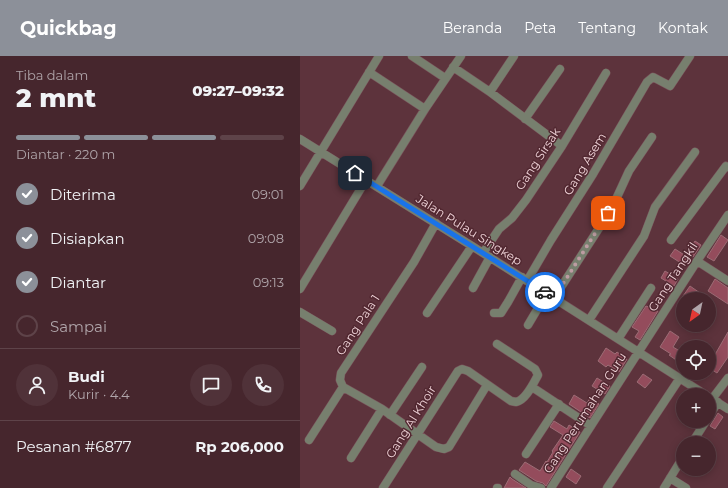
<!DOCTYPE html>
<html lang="id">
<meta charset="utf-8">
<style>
:root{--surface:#46262d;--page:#503239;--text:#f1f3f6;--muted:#b0a5aa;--line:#5e4349;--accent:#8c9099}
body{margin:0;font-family:Montserrat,sans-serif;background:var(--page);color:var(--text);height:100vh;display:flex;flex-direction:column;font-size:15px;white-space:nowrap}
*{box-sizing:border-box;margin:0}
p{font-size:13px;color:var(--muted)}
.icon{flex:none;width:22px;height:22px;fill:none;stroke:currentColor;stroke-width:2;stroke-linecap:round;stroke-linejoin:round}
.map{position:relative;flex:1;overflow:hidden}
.drawer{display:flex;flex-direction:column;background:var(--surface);width:300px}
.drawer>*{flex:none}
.needle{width:26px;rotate:213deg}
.buttons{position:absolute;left:376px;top:236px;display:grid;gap:8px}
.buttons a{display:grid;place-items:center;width:40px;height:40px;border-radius:50%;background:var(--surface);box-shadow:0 2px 10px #0003,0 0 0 1px var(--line);font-size:20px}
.pin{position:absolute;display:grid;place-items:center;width:34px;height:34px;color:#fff;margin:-17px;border-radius:8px;box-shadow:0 2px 6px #0006}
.courier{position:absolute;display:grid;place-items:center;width:40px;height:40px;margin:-20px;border:3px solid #1a73e8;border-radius:50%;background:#fff;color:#222;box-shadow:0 1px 5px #0007}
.headline em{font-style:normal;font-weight:800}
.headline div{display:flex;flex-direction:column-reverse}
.headline{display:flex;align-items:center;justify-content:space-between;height:68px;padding:0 16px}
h1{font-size:26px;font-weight:800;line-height:30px}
.bar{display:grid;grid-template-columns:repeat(4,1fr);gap:6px 4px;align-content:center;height:48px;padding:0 16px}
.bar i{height:5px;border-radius:3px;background:var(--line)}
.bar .selected{background:var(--accent)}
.bar p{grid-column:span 4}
.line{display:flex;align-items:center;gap:10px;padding:0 16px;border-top:1px solid var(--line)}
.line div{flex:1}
.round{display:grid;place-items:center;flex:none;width:42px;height:42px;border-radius:21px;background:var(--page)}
ol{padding:0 16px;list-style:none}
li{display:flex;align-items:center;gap:12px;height:44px}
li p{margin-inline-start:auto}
li .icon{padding:4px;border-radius:50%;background:var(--accent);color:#fff;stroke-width:4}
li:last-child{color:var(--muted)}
li i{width:22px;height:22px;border:2px solid var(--line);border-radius:50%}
header{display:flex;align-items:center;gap:24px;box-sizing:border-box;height:56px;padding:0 20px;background:var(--accent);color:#fff}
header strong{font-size:19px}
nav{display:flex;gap:22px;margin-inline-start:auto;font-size:14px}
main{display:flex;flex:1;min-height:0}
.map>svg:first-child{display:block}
</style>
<header>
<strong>Quickbag</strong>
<nav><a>Beranda</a><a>Peta</a><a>Tentang</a><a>Kontak</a></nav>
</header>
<main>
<section class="drawer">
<div class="headline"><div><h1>2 mnt</h1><p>Tiba dalam</p></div><em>09:27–09:32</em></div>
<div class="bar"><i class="selected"></i><i class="selected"></i><i class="selected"></i><i></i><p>Diantar · 220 m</p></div>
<ol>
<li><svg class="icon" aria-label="check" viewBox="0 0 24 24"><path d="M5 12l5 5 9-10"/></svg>Diterima<p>09:01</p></li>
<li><svg class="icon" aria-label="check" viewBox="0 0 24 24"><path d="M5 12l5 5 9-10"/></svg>Disiapkan<p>09:08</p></li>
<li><svg class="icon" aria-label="check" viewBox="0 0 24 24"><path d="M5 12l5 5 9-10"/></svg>Diantar<p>09:13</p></li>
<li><i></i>Sampai</li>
</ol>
<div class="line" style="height:72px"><a class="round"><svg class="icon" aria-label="person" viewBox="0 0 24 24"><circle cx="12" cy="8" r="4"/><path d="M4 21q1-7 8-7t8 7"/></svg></a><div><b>Budi</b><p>Kurir · 4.4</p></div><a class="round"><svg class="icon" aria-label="chat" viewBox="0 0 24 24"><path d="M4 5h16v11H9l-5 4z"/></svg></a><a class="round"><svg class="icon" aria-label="phone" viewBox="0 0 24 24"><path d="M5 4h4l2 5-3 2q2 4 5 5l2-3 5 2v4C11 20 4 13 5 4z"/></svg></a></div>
<div class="line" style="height:52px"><div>Pesanan #6877</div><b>Rp 206,000</b></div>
</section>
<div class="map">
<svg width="428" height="432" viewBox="0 0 428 432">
<rect width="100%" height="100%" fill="#5d333c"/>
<path fill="#944c5c" stroke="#9c6c75" d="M421 179 428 184 414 205 407 201Z
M395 185 401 189 393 201 387 196Z
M375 193 389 202 384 209 370 200Z
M365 215 378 223 374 230 361 222Z
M415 223 428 232V248L408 235Z
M390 230 400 237 396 243H381Z
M346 250 358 255 340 284 335 281 339 275 332 271Z
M370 275 379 281 373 291 383 297V312L377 308 379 306 369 299 371 298 360 291Z
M428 276V301L417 317 409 312V309Z
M306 292 315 298 317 296 327 303 319 316 308 309 306 311 298 305Z
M343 318 352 324 345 332 337 326Z
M297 322 310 330 305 338 292 330Z
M274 339 287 347 290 342 299 348 290 362 269 348Z
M418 357 423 361 415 373 410 370Z
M254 365 267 373 269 369 280 376 246 430 243 427 236 425 219 414 225 406 240 415 246 405 247 406 253 396 252 395 263 379 250 371Z
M271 413 281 420 276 428 266 421Z
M210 421 212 423 226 432H204Z"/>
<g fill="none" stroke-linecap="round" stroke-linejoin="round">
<defs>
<path id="minor" d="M112 0 145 22
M153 11 190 36 262 90
M69 16 125 53
M190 36 214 0
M225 63 260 13
M0 83 172 190 406 339
M0 130 79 0
M77 130 125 53 161 0
M371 184 426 110 428 111
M183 197 199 173 212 162 226 144 262 90 306 17
M397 205 428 225
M227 225 251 184 293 118 347 26 353 21 370 30 390 0
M173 232 190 201
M0 233 66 124
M254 242 312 152 329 115 352 81
M0 256 32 275
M127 257 172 190
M194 257H201L208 246 222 221
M289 264 344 180 355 151 395 96
M228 269 247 237
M318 283 351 232
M43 331 82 353 136 391 144 393 149 391 187 329
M232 331 291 370
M409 341 428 353
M412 343 428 322
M90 359 122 311
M409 360 418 346
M9 384 43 331 40 324 41 317 114 206 136 167
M392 387 406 365
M226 398 259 348
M51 402 82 353
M215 418 231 429 241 432
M370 422 386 432
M83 432 158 315 162 313 168 315 211 345 216 346C226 344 233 328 238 319L235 313 197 288
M197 432H198
M251 432 397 205 428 159
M307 432 380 322
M364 432 383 401"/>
</defs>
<use href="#minor" stroke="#7a535b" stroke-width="9"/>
<use href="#minor" stroke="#777f6e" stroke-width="8"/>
</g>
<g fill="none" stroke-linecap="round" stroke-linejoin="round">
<path stroke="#bd9ca2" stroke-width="4" stroke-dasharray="0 7.2" d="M245 236 254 242 308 157"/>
<path stroke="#1a73e8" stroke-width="5" d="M55 117 245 236"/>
</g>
<g text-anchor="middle" stroke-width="3" stroke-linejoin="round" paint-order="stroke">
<g font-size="12" fill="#f0d4d9" stroke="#522831">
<text transform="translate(238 103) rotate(-57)" y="4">Gang Sirsak</text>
<text transform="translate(285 108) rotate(-59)" y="4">Gang Asem</text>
<text transform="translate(169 174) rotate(32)" y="4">Jalan Pulau Singkep</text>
<text transform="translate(373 221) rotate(-57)" y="4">Gang Tangkil</text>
<text transform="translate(58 269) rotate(-57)" y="4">Gang Pala 1</text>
<text transform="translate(285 357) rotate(-57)" y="4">Gang Perumahan Guru</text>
<text transform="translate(111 366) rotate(-58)" y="4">Gang Al Khoir</text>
</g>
</g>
</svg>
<div class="buttons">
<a><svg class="needle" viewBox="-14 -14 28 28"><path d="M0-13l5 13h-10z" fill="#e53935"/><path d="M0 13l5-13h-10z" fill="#b0a5aa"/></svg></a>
<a><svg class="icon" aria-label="locate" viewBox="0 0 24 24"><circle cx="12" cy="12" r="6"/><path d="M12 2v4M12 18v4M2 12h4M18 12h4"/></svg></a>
<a>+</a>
<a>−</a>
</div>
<div class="pin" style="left:308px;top:157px;background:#ea580c"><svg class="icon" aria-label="bag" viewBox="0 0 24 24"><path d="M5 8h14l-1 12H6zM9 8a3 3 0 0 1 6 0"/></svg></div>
<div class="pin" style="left:55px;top:117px;background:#1f2937"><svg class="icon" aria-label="home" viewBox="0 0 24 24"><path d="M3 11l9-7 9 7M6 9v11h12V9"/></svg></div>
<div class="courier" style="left:245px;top:236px"><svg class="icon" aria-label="car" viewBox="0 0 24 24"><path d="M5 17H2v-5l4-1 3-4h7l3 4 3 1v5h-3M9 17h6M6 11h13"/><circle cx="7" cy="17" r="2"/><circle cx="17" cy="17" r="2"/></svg></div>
</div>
</main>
